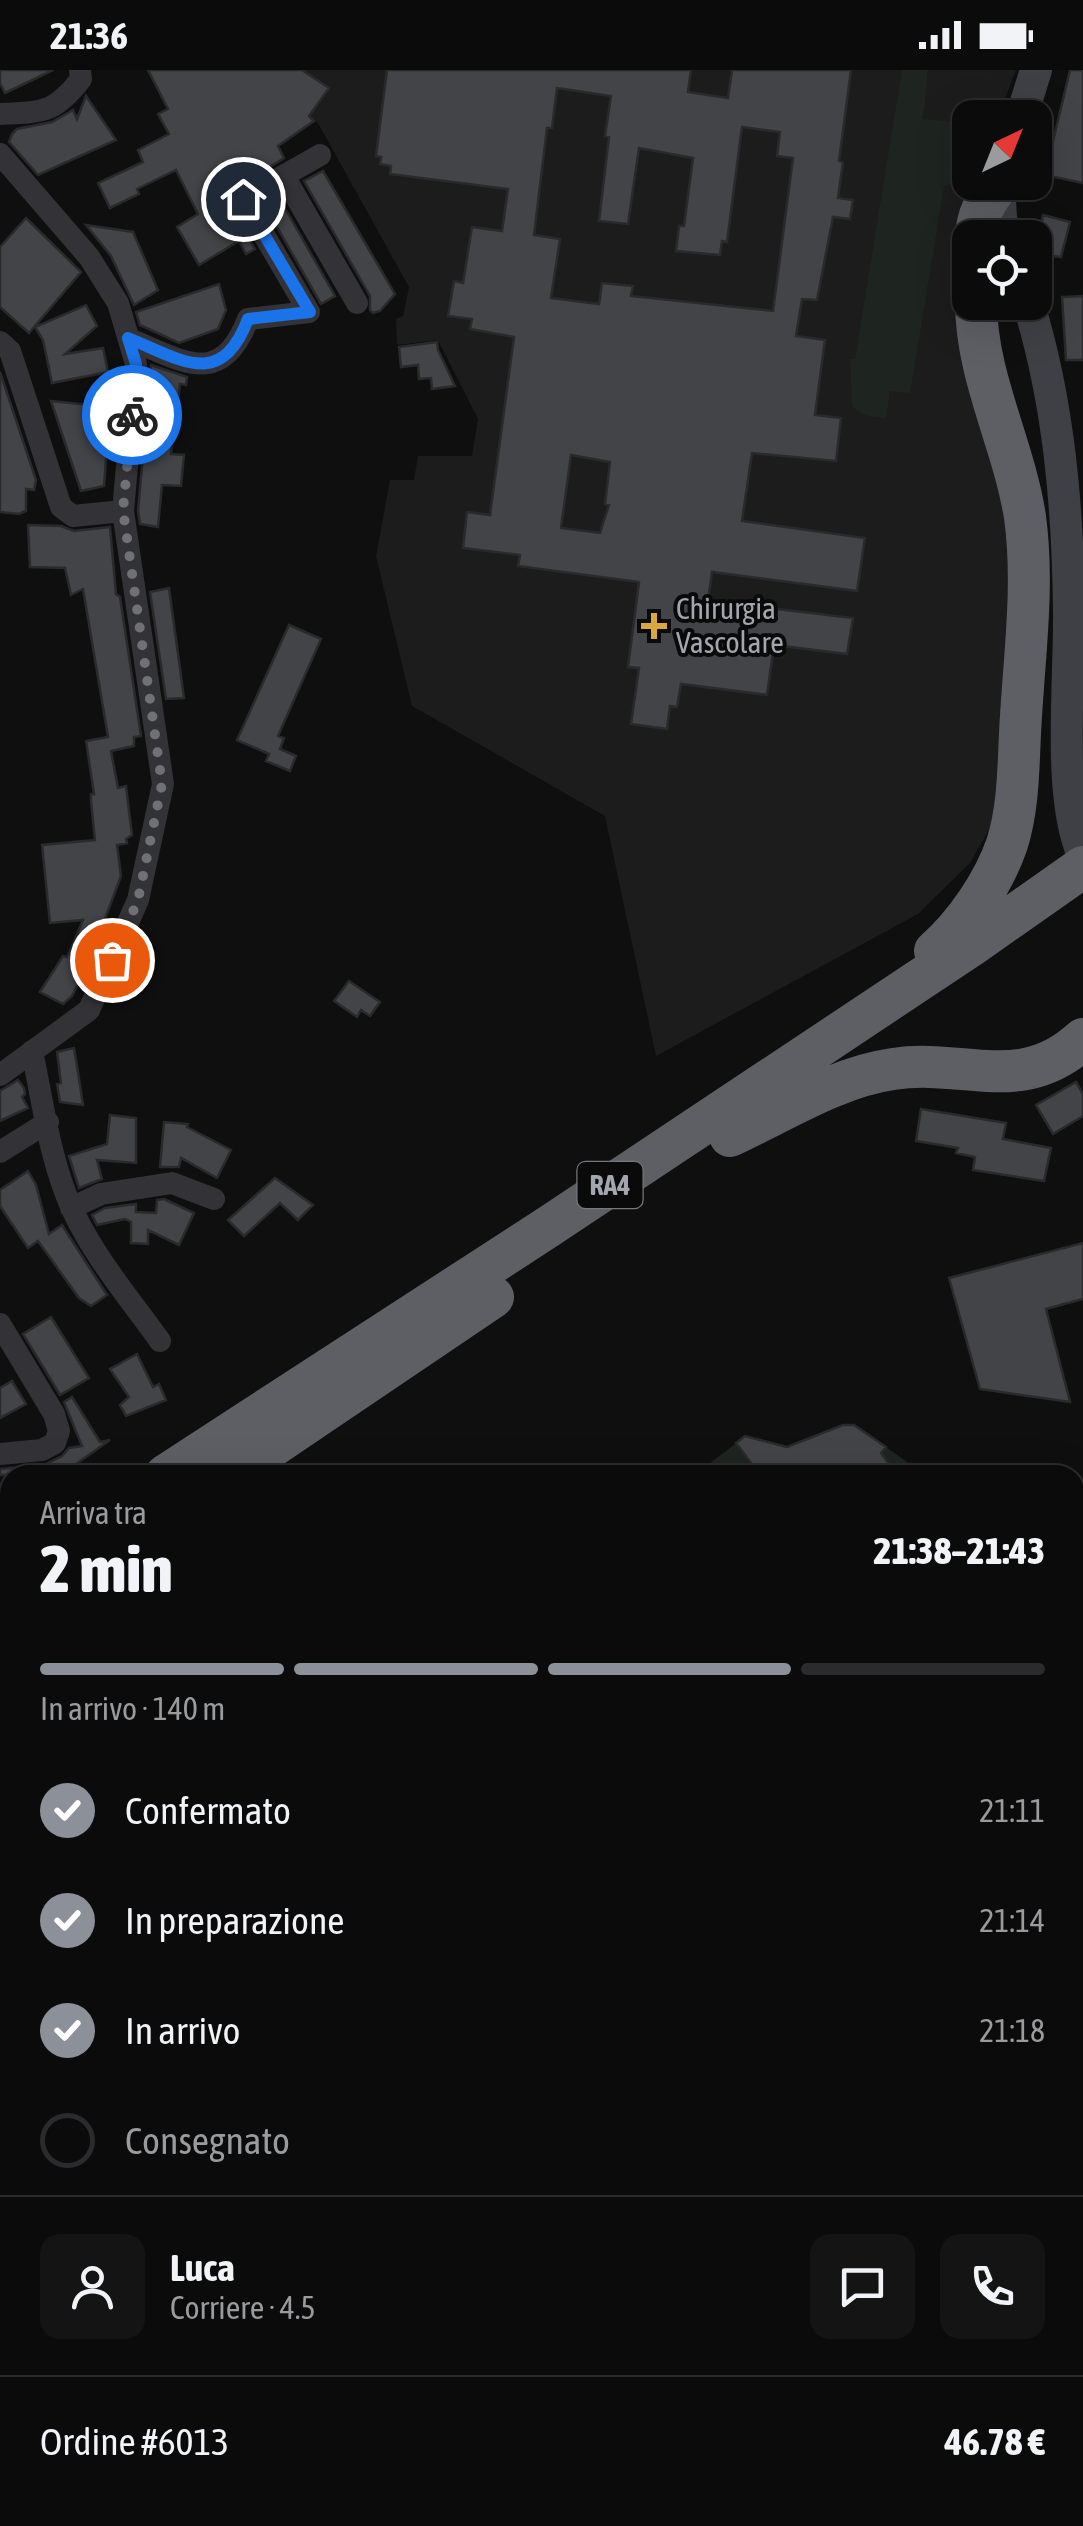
<!DOCTYPE html>
<html lang="it">
<meta charset="utf-8">
<style>
:root{--surface:#0b0b0c;--page:#141415;--text:#f1f3f6;--muted:#9a9b9d;--line:#2b2b2d;--accent:#8c9099}
body{margin:0;font-family:"Asap Condensed",sans-serif;background:var(--page);color:var(--text);height:100vh;display:flex;flex-direction:column;font-size:38px;white-space:nowrap}
*{box-sizing:border-box;margin:0}
p{font-size:32px;color:var(--muted)}
.icon{flex:none;width:55px;height:55px;fill:none;stroke:currentColor;stroke-width:2;stroke-linecap:round;stroke-linejoin:round}
.map{position:relative;flex:1;overflow:hidden}
.sheet{position:absolute;left:0px;top:1395px;width:1085px;height:1062px;display:flex;flex-direction:column;background:var(--surface);border-radius:30px 30px 0 0;box-shadow:0 10px 40px #0002,0 0 0 2px var(--line)}
.sheet>*{flex:none}
.needle{width:65px;rotate:43deg}
.fabs{position:absolute;left:952px;top:30px;display:grid;gap:20px}
.fabs a{display:grid;place-items:center;width:100px;height:100px;border-radius:20px;background:var(--surface);box-shadow:0 10px 40px #0002,0 0 0 2px var(--line);font-size:50px}
.pin{position:absolute;display:grid;place-items:center;width:85px;height:85px;color:#fff;margin:-42px;border:5px solid #fff;border-radius:50%;box-shadow:0 2px 10px #0007}
.courier{position:absolute;display:grid;place-items:center;width:100px;height:100px;margin:-50px;border:8px solid #1a73e8;border-radius:50%;background:#fff;color:#222;box-shadow:0 2px 12px #0007}
.headline em{font-style:normal;font-weight:800}
.headline div{display:flex;flex-direction:column-reverse}
.headline{display:flex;align-items:center;justify-content:space-between;height:170px;padding:0 40px}
h1{font-size:65px;font-weight:800;line-height:75px}
.bar{display:grid;grid-template-columns:repeat(4,1fr);gap:15px 10px;align-content:center;height:120px;padding:0 40px}
.bar i{height:12px;border-radius:8px;background:var(--line)}
.bar .current{background:var(--accent)}
.bar p{grid-column:span 4}
.line{display:flex;align-items:center;gap:25px;padding:0 40px;border-top:2px solid var(--line)}
.line div{flex:1}
.round{display:grid;place-items:center;flex:none;width:105px;height:105px;border-radius:20px;background:var(--page)}
ol{padding:0 40px;list-style:none}
li{display:flex;align-items:center;gap:30px;height:110px}
li p{margin-inline-start:auto}
li .icon{padding:10px;border-radius:50%;background:var(--accent);color:#fff;stroke-width:4}
li:last-child{color:var(--muted)}
li i{width:55px;height:55px;border:5px solid var(--line);border-radius:50%}
.status{display:flex;justify-content:space-between;align-items:center;height:70px;padding:0 50px;background:var(--surface);direction:ltr}
.status svg{height:28px;fill:currentColor}
.map>svg:first-child{display:block}
</style>
<div class="status"><b>21:36</b><svg viewBox="0 0 49 12"><path d="M0 12V9h3v3zM5 12V6h3v6zM10 12V3h3v9zM15 12V0h3v12zM26 1h20v11H26zM47 4h2v5h-2z"/></svg></div>
<div class="map">
<svg width="1083" height="2456" viewBox="0 0 1083 2456">
<rect width="100%" height="100%" fill="#0f0f10"/>
<path fill="#1c1c1d" d="M247 0H1016L998 47 970 48V112L975 113 960 157 966 281 1016 448 1000 741 970 793 918 844 656 986 605 746 412 636 376 486 390 410H414L418 386H472L478 349 438 270 397 275 396 249 403 246 409 217 318 53Z"/>
<path fill="#1e241f" d="M902 0H928L923 49 970 53V107L944 116 910 323 890 321 886 348C872 347 863 346 852 336L850 289H855Z
M846 1354 857 1357 926 1405H694L742 1369 752 1368 786 1377Z
M10 2082V2448H406L413 2456H0V2092Z
M472 2448H997L1003 2456H479Z"/>
<path fill="#434448" stroke="#2a2a2c" stroke-width="2.5" fill-rule="evenodd" d="M0 0H53L5 23 0 13Z
M148 0H302L329 18 309 46 314 51 278 76 284 88 230 122V137L255 179 246 184 239 171 199 195 177 157 198 144 176 100 137 119 139 124 110 138 98 113 143 92 138 80 169 64 158 44 168 39Z
M387 0H691L688 22 728 28 732 0H851L839 91 843 92 838 128 853 130 850 149 833 147 817 230 802 229 796 266 825 270 815 345 841 348 836 391 752 383 742 451 865 468 857 521 712 502 708 531 853 548 847 584 774 575 767 625 681 614 677 637 670 636 667 659 631 654 639 598 628 597 639 512 518 496 520 485 463 478 467 442 490 445 514 267 470 259 472 249 448 246 454 211 463 213 472 157 502 161 508 119 390 104 391 96 380 94 381 87 376 86ZM557 18 611 26 605 66 609 67 599 151 628 154 639 78 693 88 684 156H679L676 181 720 185 722 171 727 172 742 57 780 62 777 86 793 88 773 241 631 226 633 216 602 213 599 234 551 228 560 169 534 165 547 58H552ZM571 385 610 392 605 434 609 435 600 463 561 458Z
M1070 0H1083V113L1045 105Z
M86 26 116 70 38 105 9 72 12 64 17 59 52 52 73 40 77 49Z
M323 101 395 224 380 241 373 243 370 240V226L304 111Z
M278 126 335 226 321 234 264 134Z
M1043 145 1070 152 1061 187 1053 186 1052 189 1035 184Z
M26 148 81 202 29 263 0 237V177Z
M86 155 133 162 158 220 134 235 111 186Z
M219 214 226 240 218 259 179 273 140 255 136 242Z
M1083 226V290H1066L1062 227Z
M86 235 97 256 65 284 103 278 108 302 52 313 43 270 35 257Z
M437 272 438 280 455 316 432 319 431 308 419 309 418 295 401 297 399 277Z
M151 295 187 307 186 315 180 314 171 384 184 385 181 416 162 415 158 457 140 454 138 441Z
M0 302 36 410 34 420 26 419V441L19 444 0 442Z
M51 331 110 337 104 416 81 421Z
M28 455 61 456 74 461 110 457 116 524 120 527 141 666 134 667V676L111 681 118 718 126 716 132 765 126 769 127 773 117 775 121 806 87 897 72 926 63 934 40 922 63 886 67 887 83 850 50 853 42 775 95 770 91 731V724H94L86 671 108 667 83 519 71 525 65 498 30 497Z
M169 518 184 628 166 629 150 522Z
M289 555 321 569 278 666 284 668 280 679 296 686 290 701 266 691 269 684 237 670Z
M349 911 380 932 370 946 361 940 357 947 334 931Z
M74 978 80 1015 83 1035 60 1032 57 1014 61 1013 57 982Z
M18 1010 24 1018 25 1024 22 1027 28 1038 0 1051V1021Z
M1076 1012 1083 1024V1046L1053 1064 1036 1035Z
M921 1039 1006 1053 1003 1069 1051 1078 1044 1111 973 1100 975 1087 956 1083 958 1078 916 1071Z
M110 1045 136 1048V1093L97 1090 102 1109 79 1118 69 1086 107 1074Z
M164 1052 188 1054 187 1057 231 1080 217 1108 181 1088 179 1097H160Z
M28 1101 36 1115 49 1164 62 1155 107 1225 91 1236 79 1228 38 1171 28 1178 0 1136V1120Z
M275 1108 313 1135 298 1150 280 1133 244 1166 228 1150Z
M164 1129 194 1143 179 1175 148 1160V1174L131 1173V1152L125 1149 97 1155 92 1145 105 1138 136 1134V1142L156 1143 157 1130Z
M1083 1173V1229L1046 1239 1070 1332 980 1319 949 1208Z
M51 1247 89 1308 60 1325 23 1264Z
M137 1284 153 1317 159 1314 166 1330 126 1346 120 1335 129 1327 110 1299Z
M12 1311 26 1334 0 1348V1318Z
M72 1327 100 1372 110 1370 76 1394 83 1405H0V1399L44 1395 62 1386 69 1378 82 1376 64 1332Z
M843 1355H854L886 1377 881 1383 897 1405H760L736 1373 745 1366 787 1377Z"/>
<g fill="none" stroke-linecap="round" stroke-linejoin="round">
<path stroke="#2c2d30" stroke-width="42" stroke-dasharray="42 21" stroke-linecap="butt" d="M0 1515 10 1509
M0 1558 10 1551"/>
<path stroke="#333337" stroke-width="22" d="M0 44C42 42 54 44 81 9L80 0
M0 84 89 187 118 233 136 294 123 441 163 714 138 830 89 940 0 1005
M284 106 357 233
M129 269C182 290 221 320 248 249L309 242 243 129 320 85
M0 272 10 281 61 437 73 446 123 441
M32 981C43 1033 50 1092 73 1141 95 1188 130 1229 160 1271
M0 1082 48 1052
M71 1138 101 1124 172 1113 214 1129
M0 1254 54 1344 59 1361 55 1373 42 1380 0 1384
M1078 1824 1083 1804"/>
<path stroke="#3f4045" stroke-width="32" d="M1021 48 1036 0
M999 112 1001 148 1006 168
M1028 232C1059 332 1068 438 1069 542 1070 610 1057 725 1083 785
M0 1953 10 1960
M452 2448 459 2456"/>
<path stroke="#5e5f65" stroke-width="42" d="M976 168C977 145 985 131 999 114
M935 881C965 855 994 812 1007 774 1020 733 1018 688 1021 646 1025 580 1034 513 1025 447 1014 375 976 307 976 232
M730 1066C782 1042 836 1007 893 999 965 988 1021 1026 1083 969
M166 1405 548 1157 972 875 1083 797
M230 1405 493 1227"/>
</g>
<g fill="none" stroke-linecap="round" stroke-linejoin="round">
<path stroke="#6f7177" stroke-width="10" stroke-dasharray="0 18" d="M112 890 138 830 162 714 123 440 132 345"/>
<path stroke="#1a73e8" stroke-width="12" d="M132 345 136 294 128 268C182 290 221 320 248 249L310 242 243 129"/>
</g>
<path fill="#d8a73f" stroke="#0a0a0b" stroke-width="4" d="M649 541h10v10h10v10h-10v10h-10v-10h-10v-10h10z"/>
<g text-anchor="middle" stroke-width="8" stroke-linejoin="round" paint-order="stroke">
<rect fill="#0a0a0b" stroke="#74777e" stroke-width="2.5" x="577.5" y="1092" width="65" height="46" rx="8"/>
<g font-size="28" font-weight="bold" fill="#a2a6af">
<text x="610" y="1125">RA4</text>
</g>
<g font-size="30" fill="#a2a6af" stroke="#0a0a0b" text-anchor="start">
<text x="676" y="549">Chirurgia<tspan x="676" dy="34">Vascolare</tspan></text>
</g>
</g>
</svg>
<div class="fabs">
<a><svg class="needle" viewBox="-14 -14 28 28"><path d="M0-13l5 13h-10z" fill="#e53935"/><path d="M0 13l5-13h-10z" fill="#9a9b9d"/></svg></a>
<a><svg class="icon" aria-label="locate" viewBox="0 0 24 24"><circle cx="12" cy="12" r="6"/><path d="M12 2v4M12 18v4M2 12h4M18 12h4"/></svg></a>
</div>
<div class="pin" style="left:112px;top:890px;background:#ea580c"><svg class="icon" aria-label="bag" viewBox="0 0 24 24"><path d="M5 8h14l-1 12H6zM9 8a3 3 0 0 1 6 0"/></svg></div>
<div class="pin" style="left:243px;top:129px;background:#1f2937"><svg class="icon" aria-label="home" viewBox="0 0 24 24"><path d="M3 11l9-7 9 7M6 9v11h12V9"/></svg></div>
<div class="courier" style="left:132px;top:345px"><svg class="icon" aria-label="bike" viewBox="0 0 24 24"><circle cx="6" cy="16" r="4"/><circle cx="18" cy="16" r="4"/><path d="M6 16l4-8h5l3 8M10 8l3 8H6M13 5h3"/></svg></div>
<section class="sheet">
<div class="headline"><div><h1>2 min</h1><p>Arriva tra</p></div><em>21:38–21:43</em></div>
<div class="bar"><i class="current"></i><i class="current"></i><i class="current"></i><i></i><p>In arrivo · 140 m</p></div>
<ol>
<li><svg class="icon" aria-label="check" viewBox="0 0 24 24"><path d="M5 12l5 5 9-10"/></svg>Confermato<p>21:11</p></li>
<li><svg class="icon" aria-label="check" viewBox="0 0 24 24"><path d="M5 12l5 5 9-10"/></svg>In preparazione<p>21:14</p></li>
<li><svg class="icon" aria-label="check" viewBox="0 0 24 24"><path d="M5 12l5 5 9-10"/></svg>In arrivo<p>21:18</p></li>
<li><i></i>Consegnato</li>
</ol>
<div class="line" style="height:180px"><a class="round"><svg class="icon" aria-label="person" viewBox="0 0 24 24"><circle cx="12" cy="8" r="4"/><path d="M4 21q1-7 8-7t8 7"/></svg></a><div><b>Luca</b><p>Corriere · 4.5</p></div><a class="round"><svg class="icon" aria-label="chat" viewBox="0 0 24 24"><path d="M4 5h16v11H9l-5 4z"/></svg></a><a class="round"><svg class="icon" aria-label="phone" viewBox="0 0 24 24"><path d="M5 4h4l2 5-3 2q2 4 5 5l2-3 5 2v4C11 20 4 13 5 4z"/></svg></a></div>
<div class="line" style="height:130px"><div>Ordine #6013</div><b>46.78 €</b></div>
</section>
</div>
